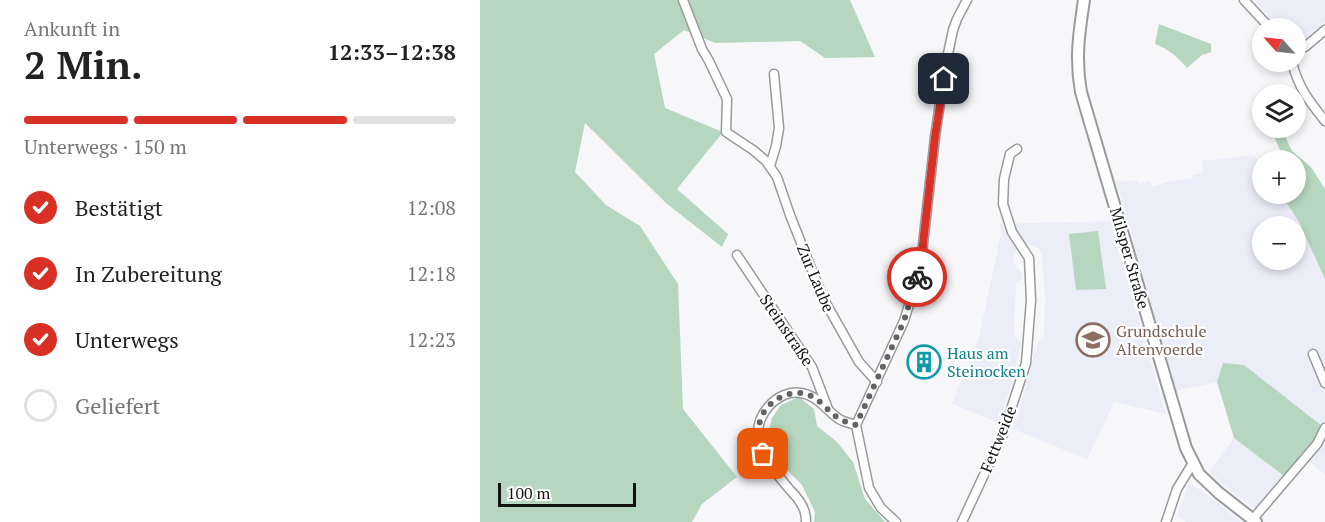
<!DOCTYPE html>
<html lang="de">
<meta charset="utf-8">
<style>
:root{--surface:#fff;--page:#f6f6f6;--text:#222;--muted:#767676;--line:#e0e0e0;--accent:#d93025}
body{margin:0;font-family:"PT Serif",serif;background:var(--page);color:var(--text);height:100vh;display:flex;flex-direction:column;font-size:22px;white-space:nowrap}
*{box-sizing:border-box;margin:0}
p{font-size:20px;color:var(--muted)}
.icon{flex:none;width:33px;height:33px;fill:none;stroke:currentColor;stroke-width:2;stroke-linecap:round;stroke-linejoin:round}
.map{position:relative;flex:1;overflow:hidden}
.drawer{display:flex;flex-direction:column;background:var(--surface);width:480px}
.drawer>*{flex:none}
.needle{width:39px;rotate:297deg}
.tools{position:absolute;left:772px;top:18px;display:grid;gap:12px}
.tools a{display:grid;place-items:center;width:54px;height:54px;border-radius:50%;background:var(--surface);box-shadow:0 3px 9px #0003;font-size:30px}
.scale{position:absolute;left:18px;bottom:15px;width:138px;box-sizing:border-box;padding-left:6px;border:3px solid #131314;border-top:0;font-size:16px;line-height:21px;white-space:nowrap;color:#131314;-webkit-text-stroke:4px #fff;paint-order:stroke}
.pin{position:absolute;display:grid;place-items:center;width:51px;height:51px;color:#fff;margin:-26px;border-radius:12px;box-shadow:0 3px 9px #0006}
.courier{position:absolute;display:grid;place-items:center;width:60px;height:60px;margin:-30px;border:4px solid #d93025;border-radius:50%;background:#fff;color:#222;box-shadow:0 2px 8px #0007}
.head em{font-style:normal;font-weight:700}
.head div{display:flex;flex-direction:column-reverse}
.head{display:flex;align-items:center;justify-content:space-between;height:102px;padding:0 24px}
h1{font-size:39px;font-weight:700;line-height:45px}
.bar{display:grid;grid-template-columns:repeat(4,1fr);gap:9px 6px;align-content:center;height:72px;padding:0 24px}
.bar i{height:8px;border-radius:4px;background:var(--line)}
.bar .current{background:var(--accent)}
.bar p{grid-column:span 4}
ol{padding:0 24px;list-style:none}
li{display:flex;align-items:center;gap:18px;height:66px}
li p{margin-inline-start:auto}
li .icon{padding:6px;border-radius:50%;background:var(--accent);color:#fff;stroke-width:4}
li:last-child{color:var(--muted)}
li i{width:33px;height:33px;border:3px solid var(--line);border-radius:50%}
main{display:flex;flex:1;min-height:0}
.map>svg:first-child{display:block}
</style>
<main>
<section class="drawer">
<div class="head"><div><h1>2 Min.</h1><p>Ankunft in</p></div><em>12:33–12:38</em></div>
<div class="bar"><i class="current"></i><i class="current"></i><i class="current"></i><i></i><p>Unterwegs · 150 m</p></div>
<ol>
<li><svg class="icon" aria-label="check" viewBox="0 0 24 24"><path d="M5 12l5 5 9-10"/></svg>Bestätigt<p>12:08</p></li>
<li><svg class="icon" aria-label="check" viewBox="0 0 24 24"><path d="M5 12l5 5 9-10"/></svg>In Zubereitung<p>12:18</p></li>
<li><svg class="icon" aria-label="check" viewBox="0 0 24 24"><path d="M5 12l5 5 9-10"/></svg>Unterwegs<p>12:23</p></li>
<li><i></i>Geliefert</li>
</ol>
</section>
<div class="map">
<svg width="845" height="522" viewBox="0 0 845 522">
<rect width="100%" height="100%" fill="#f7f7f9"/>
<path fill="#ebedf7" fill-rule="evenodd" d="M775 0H845V22L822 41 816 43V28H797Z
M774 155 783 167V194H801L819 222 845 279V426H842L743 363 737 382 696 391 636 180 641 182 657 180 658 184 670 181 672 187 691 181 713 178V175L723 173 722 161ZM783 226H816V260H783Z
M630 221 686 414 634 402 607 459 533 429 540 409 557 343 564 337 565 297 562 254 558 248 547 244 541 246 536 250 534 255 533 262 537 268 542 273V278L536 283 534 335 541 342 535 373 519 423 472 404 499 338 521 234 519 224Z
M754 438 804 476 778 507 775 509 745 486 731 473V469Z
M845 444V475L830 462Z
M712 484 762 522H706L697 516 708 485Z"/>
<path fill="#b6d6bf" d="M0 0H370L395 57 345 58 320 41 235 43 204 30 174 54 185 108 243 132 197 189 248 234 242 247 186 203 105 123 95 172 126 205 160 226 198 284 203 409 257 477 222 504 212 522H0Z
M679 24 731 44V52L722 55 707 68C698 57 688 49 675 44Z
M790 128H801L812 151 831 167 845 189V279L819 222 801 194H816V160H792L801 152Z
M618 231 626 289 596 290 589 234Z
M743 363 764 365 842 426 833 445 804 476 754 438 737 382Z
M319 397 334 409 337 426 357 442 373 462 385 499 405 522H334L335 512 322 485 293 456 288 434 292 418 301 405Z"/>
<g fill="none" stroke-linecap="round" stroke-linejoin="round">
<defs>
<path id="minor" d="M203 0 222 49 229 61 247 99 246 132 273 150 286 161 297 177 310 215 343 298 379 362 397 382
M764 0 790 28
M816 49 825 47 845 30
M812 62C818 87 829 101 845 121
M290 166 296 146 299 128 294 74
M257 255 332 367 348 409
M833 354 845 383
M376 425 424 321 436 282 442 253 455 137 466 63 473 30 477 19 487 0
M376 425 389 488 401 508 416 522
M772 520 837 444 845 428
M326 522C326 519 326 516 325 513 323 504 316 496 310 490 291 467 262 436 289 406 297 397 309 391 321 393 337 395 346 410 359 419 364 422 370 423 376 425
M482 522 523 434 546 363 551 300 549 258 532 232 523 204 524 179 530 154 537 149
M686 522 697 489 713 463"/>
<path id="tertiary" d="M604 0C599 33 595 59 601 92L706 448 719 474 739 493 776 522"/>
</defs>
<use href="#minor" stroke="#999a9b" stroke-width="11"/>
<use href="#tertiary" stroke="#999a9b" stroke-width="14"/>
<use href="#minor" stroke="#fff" stroke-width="8"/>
<use href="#tertiary" stroke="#fff" stroke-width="10"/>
</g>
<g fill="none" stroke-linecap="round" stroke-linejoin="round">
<path stroke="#636364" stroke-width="6" stroke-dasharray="0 10.8" d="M283 454C277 438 276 423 286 409 297 395 317 388 333 397 342 402 349 412 358 418 364 422 370 423 376 425L424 321 437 277"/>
<path stroke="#d93025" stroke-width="8" d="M437 277 442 253 455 137 464 79"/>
</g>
<defs>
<symbol id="school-ring" viewBox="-11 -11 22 22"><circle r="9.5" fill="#fff" stroke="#8d6e63" stroke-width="1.5"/><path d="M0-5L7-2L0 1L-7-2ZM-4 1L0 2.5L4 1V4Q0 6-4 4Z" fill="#8d6e63"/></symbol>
<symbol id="building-ring" viewBox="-11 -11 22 22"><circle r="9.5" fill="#fff" stroke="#0f9aa8" stroke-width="1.5"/><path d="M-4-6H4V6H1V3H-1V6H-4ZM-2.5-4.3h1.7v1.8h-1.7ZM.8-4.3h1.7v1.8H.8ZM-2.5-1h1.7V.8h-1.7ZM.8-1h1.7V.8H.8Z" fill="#0f9aa8"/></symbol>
</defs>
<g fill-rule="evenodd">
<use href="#school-ring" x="594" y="321" width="38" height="38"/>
<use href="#building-ring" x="425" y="343" width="38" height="38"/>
</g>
<g text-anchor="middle" stroke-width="4.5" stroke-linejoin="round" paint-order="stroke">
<g font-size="16" fill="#131314" stroke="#fff">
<text transform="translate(650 258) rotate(74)" y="6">Milsper Straße</text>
<text transform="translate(336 278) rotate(67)" y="6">Zur Laube</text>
<text transform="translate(307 330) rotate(56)" y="6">Steinstraße</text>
<text transform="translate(518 439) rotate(-68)" y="6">Fettweide</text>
</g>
<g font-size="16" fill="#785e54" stroke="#fff" text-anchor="start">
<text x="636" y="337">Grundschule<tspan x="636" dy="18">Altenvoerde</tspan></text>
</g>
<g font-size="16" fill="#0d838f" stroke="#fff" text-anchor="start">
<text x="467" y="359">Haus am<tspan x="467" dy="18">Steinocken</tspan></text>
</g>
</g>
</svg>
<div class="tools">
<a><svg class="needle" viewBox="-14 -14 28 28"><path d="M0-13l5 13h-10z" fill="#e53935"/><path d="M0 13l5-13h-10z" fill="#767676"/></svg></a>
<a><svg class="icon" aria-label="layers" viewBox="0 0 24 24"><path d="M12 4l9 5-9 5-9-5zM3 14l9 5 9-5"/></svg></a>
<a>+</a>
<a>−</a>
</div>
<div class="scale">100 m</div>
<div class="pin" style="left:283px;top:454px;background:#ea580c"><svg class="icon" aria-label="bag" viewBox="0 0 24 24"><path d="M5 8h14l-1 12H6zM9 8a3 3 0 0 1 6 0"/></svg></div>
<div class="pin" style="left:464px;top:79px;background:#1f2937"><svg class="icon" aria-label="home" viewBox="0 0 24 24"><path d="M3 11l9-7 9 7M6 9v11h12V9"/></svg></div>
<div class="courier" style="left:437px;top:277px"><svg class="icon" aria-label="bike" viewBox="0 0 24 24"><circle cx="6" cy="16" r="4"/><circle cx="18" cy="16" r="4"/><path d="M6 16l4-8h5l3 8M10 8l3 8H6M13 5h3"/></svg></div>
</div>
</main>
